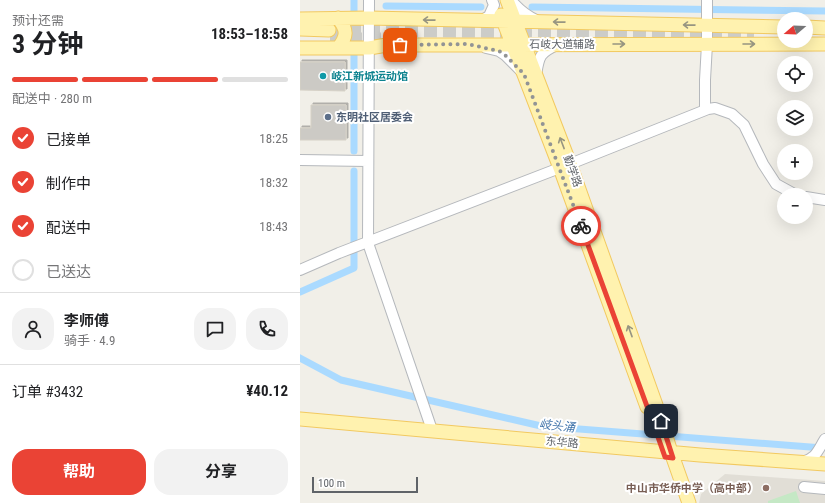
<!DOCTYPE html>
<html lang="zh">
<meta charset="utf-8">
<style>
:root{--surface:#fff;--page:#f2f2f2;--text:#202124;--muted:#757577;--line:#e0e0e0;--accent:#ea4335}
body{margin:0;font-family:"Roboto Condensed","Noto Sans SC",sans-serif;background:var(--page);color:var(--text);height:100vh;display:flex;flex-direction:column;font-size:15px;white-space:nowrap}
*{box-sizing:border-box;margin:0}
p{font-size:13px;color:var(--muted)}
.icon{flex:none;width:22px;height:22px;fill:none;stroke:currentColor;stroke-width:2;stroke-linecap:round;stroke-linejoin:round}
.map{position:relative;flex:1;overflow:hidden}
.details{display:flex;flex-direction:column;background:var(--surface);width:300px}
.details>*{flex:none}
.needle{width:26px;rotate:251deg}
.tools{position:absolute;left:477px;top:12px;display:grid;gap:8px}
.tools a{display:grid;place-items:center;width:36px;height:36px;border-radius:50%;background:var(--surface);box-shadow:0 4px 16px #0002;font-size:20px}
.scale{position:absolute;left:12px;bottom:10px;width:106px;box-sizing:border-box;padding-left:4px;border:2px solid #5f6368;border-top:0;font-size:11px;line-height:14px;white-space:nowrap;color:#5f6368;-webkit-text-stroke:3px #fff;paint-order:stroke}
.pin{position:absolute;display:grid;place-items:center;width:34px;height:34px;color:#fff;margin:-17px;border-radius:8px;box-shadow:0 2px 6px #0006}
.courier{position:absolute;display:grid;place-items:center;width:40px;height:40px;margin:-20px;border:3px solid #ea4335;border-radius:50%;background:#fff;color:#222;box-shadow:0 1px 5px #0007}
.summary em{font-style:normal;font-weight:700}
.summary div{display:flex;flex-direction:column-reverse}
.summary{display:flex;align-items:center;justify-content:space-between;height:68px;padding:0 12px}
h1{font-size:26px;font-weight:700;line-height:30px}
.bar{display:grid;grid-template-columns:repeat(4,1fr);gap:6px 4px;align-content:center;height:48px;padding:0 12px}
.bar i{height:5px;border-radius:3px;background:var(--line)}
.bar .active{background:var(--accent)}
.bar p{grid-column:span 4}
.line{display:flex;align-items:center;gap:10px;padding:0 12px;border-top:1px solid var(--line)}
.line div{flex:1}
.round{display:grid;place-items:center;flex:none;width:42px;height:42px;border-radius:16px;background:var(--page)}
ol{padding:0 12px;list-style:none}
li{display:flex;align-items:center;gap:12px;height:44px}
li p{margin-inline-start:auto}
li .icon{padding:4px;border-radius:50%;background:var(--accent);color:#fff;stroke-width:4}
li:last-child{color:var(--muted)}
li i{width:22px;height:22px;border:2px solid var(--line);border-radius:50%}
.cta{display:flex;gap:8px;margin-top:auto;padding:8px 12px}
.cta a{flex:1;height:46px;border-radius:16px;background:var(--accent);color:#fff;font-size:16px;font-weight:700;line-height:46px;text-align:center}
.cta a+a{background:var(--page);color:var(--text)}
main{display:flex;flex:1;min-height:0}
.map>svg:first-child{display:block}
</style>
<main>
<section class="details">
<div class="summary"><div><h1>3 分钟</h1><p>预计还需</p></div><em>18:53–18:58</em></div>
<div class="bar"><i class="active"></i><i class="active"></i><i class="active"></i><i></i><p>配送中 · 280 m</p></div>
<ol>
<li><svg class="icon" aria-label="check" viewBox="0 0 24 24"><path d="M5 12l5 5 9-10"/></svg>已接单<p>18:25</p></li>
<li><svg class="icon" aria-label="check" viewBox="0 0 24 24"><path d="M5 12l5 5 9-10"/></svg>制作中<p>18:32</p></li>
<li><svg class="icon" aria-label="check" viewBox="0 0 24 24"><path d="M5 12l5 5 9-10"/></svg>配送中<p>18:43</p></li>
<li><i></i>已送达</li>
</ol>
<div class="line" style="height:72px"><a class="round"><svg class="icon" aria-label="person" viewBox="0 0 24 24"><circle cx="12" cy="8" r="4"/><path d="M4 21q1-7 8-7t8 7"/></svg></a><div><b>李师傅</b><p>骑手 · 4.9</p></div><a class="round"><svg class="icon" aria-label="chat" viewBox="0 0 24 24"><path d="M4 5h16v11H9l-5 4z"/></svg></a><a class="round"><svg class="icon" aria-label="phone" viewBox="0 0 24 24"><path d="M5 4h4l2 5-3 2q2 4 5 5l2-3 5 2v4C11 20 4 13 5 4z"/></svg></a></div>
<div class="line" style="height:52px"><div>订单 #3432</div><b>¥40.12</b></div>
<div class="cta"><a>帮助</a><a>分享</a></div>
</section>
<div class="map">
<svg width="525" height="503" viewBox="0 0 525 503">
<defs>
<filter id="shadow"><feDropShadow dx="2" dy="-2" stdDeviation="0" flood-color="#0004"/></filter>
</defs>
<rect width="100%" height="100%" fill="#f1efe8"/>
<path fill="#e1ded6" d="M425 474 525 481V503H399L401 494Z"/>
<path fill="#c5e8c5" d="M496 491 500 503H468V501Z"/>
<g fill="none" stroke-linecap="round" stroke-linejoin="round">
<path stroke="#aadaff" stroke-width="7" d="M86 6 181 7
M232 7 525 11
M54 151V0
M0 292 54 268V171
M0 358 41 380 241 426 523 448"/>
</g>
<path fill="#cccac5" stroke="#d6d1c6" filter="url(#shadow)" d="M0 62H45V91L0 90Z
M11 105H46V140H0V128H11Z"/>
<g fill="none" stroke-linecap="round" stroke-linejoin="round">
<path stroke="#ccccc8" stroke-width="13" stroke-dasharray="13 6" stroke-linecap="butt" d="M29 30 454 33
M30 39H98"/>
<defs>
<path id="minor" d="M69 0 68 243 132 430
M211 0C219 10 227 16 238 21
M180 21 189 16 194 5 192 0
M186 48 199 51 205 55 222 72
M236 75C239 57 239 53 257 45
M405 110V80L407 44V0
M0 160 68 161
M506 197 525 200
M0 270 39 253 270 164 408 109 415 108 432 114 444 125 463 164 476 184 496 195
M502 462C516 459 518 450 525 439
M504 487 525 489"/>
<path id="major" d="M207 0 270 164 356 405 371 452 389 503
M201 15 260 168 347 407
M0 19 69 18 484 27
M506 27 525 28
M0 29 29 30
M0 48H69L87 45 525 44
M38 48C47 37 48 30 38 18
M0 419 400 455 525 464"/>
</defs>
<use href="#minor" stroke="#b5b8bc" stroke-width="12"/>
<use href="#major" stroke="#f2c960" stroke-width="15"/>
<use href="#minor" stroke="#fff" stroke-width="10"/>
<use href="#major" stroke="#fff2af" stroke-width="13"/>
</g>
<defs><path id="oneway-shaft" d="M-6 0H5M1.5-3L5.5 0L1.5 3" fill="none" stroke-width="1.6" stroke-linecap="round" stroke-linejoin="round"/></defs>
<g stroke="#979581">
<use href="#oneway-shaft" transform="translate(129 20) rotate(-179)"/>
<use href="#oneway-shaft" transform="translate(259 22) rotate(-179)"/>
<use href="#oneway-shaft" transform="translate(389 25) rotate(-179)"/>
<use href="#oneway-shaft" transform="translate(319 44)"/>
<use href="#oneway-shaft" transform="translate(449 44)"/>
<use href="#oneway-shaft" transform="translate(262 143) rotate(-111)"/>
<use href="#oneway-shaft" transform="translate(330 331) rotate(-110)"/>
</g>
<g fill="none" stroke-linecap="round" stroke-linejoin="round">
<path stroke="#929495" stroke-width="4" stroke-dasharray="0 7.2" d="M100 45 167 44 199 51 205 55 224 74 281 226"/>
<path stroke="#ea4335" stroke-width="5" d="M281 226 352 420 365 457 373 458 361 421"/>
</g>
<circle fill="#0f9aa8" stroke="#fff" stroke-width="1.5" cx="23" cy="76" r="4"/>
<circle fill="#5c6f8a" stroke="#fff" stroke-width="1.5" cx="28" cy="117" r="4"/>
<circle fill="#8d6e63" stroke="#fff" stroke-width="1.5" cx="466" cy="488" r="4"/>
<g text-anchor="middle" stroke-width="4" stroke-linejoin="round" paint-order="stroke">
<g font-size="11" fill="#5f6368" stroke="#fff">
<text x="262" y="48">石岐大道辅路</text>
<text transform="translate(273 171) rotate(70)" y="4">勤学路</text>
<text transform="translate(262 442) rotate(5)" y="4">东华路</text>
</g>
<g font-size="11" font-weight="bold" fill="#0d838f" stroke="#fff" text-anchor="start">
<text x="31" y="80">岐江新城运动馆</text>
</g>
<g font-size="11" font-weight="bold" fill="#4e5e75" stroke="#fff" text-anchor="start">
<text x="36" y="121">东明社区居委会</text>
</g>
<g font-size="11" font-weight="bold" fill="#785e54" stroke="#fff" text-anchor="end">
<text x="458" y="492">中山市华侨中学（高中部）</text>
</g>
<g font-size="12" font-style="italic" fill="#4174aa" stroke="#fff">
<text transform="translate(257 426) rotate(6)" y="4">岐头涌</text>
</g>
</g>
</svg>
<div class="tools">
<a><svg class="needle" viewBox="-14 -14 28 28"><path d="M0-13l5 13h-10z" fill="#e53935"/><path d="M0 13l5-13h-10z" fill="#757577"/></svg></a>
<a><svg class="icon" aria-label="locate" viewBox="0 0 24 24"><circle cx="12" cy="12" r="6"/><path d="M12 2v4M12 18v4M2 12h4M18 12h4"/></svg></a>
<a><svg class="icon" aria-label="layers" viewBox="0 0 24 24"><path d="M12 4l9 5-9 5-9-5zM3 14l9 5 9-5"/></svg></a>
<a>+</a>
<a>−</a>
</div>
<div class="scale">100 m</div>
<div class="pin" style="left:100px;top:45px;background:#ea580c"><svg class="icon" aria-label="bag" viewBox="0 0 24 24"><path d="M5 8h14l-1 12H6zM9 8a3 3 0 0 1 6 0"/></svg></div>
<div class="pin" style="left:361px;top:421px;background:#1f2937"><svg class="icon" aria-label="home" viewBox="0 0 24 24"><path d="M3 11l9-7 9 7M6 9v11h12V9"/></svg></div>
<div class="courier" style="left:281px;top:226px"><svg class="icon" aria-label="bike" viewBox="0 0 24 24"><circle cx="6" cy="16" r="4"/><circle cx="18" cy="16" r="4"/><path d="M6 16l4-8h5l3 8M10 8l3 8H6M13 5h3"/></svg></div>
</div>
</main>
